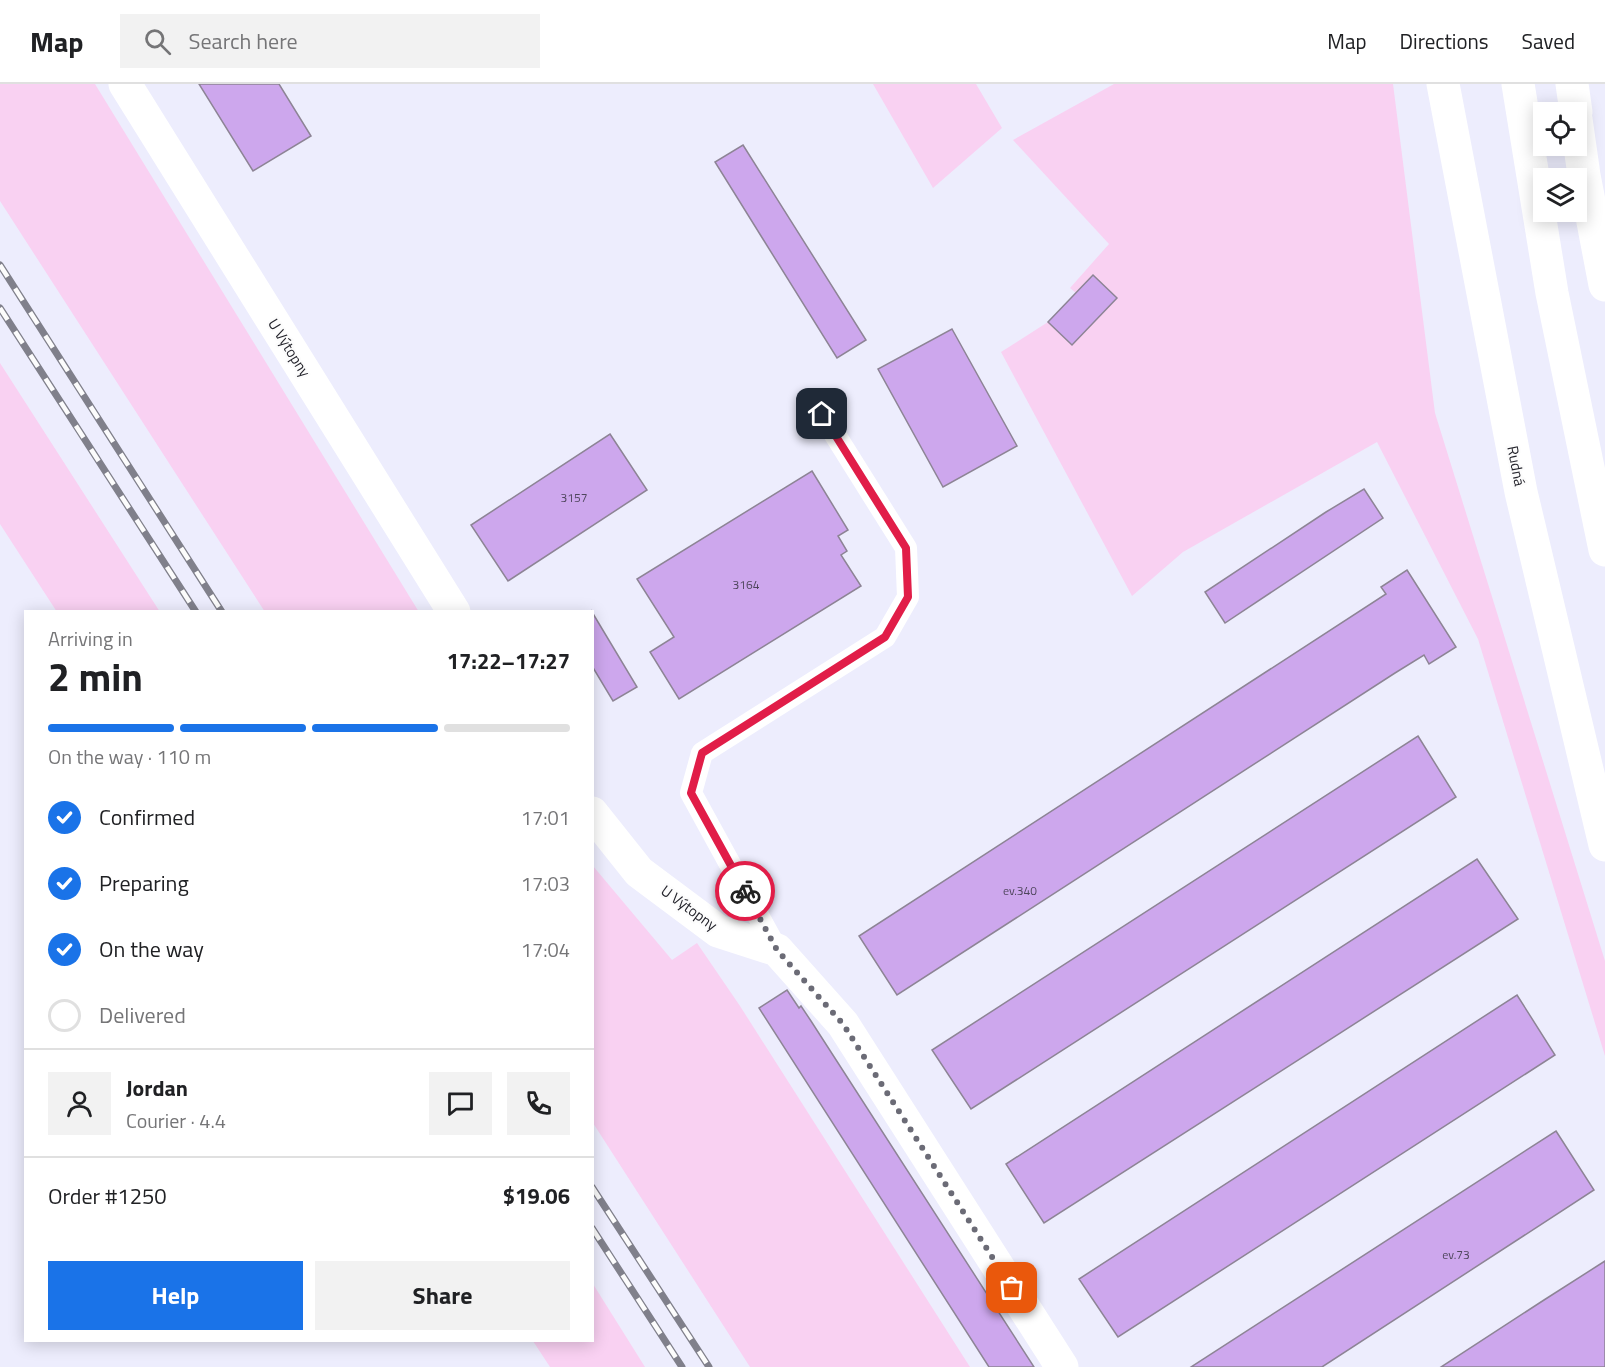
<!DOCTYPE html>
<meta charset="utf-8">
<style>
:root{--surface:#fff;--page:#f2f2f2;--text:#202124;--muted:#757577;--line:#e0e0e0;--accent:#1a73e8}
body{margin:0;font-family:"Titillium Web",sans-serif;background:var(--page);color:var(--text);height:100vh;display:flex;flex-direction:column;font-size:22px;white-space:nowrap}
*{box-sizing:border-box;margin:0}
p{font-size:20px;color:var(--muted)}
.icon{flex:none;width:33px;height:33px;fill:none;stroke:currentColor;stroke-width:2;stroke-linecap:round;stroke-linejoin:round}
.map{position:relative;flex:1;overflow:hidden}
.drawer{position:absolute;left:24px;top:526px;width:570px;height:732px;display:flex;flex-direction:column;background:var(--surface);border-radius:0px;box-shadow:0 3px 15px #0003}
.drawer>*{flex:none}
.fabs{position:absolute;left:1533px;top:18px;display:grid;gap:12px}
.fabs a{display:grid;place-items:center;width:54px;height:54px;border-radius:0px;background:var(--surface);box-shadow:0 3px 15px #0003;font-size:30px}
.pin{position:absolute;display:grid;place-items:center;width:51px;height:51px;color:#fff;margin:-26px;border-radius:12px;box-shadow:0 3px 9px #0006}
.courier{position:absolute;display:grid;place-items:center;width:60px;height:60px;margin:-30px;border:4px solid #e11d48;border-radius:50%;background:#fff;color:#222;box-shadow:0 2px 8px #0007}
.summary em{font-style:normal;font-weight:700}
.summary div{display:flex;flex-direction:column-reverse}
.summary{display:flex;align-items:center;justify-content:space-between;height:102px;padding:0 24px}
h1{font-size:39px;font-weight:700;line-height:45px}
.bar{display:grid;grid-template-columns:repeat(4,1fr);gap:9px 6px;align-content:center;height:72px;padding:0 24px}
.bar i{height:8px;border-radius:4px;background:var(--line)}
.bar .on{background:var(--accent)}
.bar p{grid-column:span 4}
.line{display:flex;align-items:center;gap:15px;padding:0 24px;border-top:2px solid var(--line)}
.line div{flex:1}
.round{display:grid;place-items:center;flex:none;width:63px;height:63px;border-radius:0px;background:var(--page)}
ol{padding:0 24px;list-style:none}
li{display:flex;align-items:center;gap:18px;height:66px}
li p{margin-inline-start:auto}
li .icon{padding:6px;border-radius:50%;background:var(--accent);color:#fff;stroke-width:4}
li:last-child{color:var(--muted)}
li i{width:33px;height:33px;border:3px solid var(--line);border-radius:50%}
.button{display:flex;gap:12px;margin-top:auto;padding:12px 24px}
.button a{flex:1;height:69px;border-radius:0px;background:var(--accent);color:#fff;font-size:24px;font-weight:700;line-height:69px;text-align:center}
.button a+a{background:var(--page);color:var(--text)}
header{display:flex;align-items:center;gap:36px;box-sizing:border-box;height:84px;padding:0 30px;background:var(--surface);border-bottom:2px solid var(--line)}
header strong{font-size:28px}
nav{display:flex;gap:33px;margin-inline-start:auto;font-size:21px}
.search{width:420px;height:54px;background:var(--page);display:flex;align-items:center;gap:15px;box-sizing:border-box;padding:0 21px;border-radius:0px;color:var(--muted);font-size:22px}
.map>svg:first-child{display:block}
</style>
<header>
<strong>Map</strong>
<div class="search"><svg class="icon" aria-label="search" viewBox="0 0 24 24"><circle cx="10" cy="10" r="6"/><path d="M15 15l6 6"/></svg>Search here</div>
<nav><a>Map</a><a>Directions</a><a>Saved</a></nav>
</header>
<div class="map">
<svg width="1605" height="1283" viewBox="0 0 1605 1283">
<rect width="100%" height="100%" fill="#ededfd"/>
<path fill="#f9d1f2" d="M0 0H95L419 528H265L0 117Z
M873 0H976L1002 44 933 104Z
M1114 0H1393L1435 329 1605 877V972L1478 555 1377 358 1183 468 1132 512 1001 268 1048 238 1076 209 1070 204 1109 160 1013 56Z
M0 279 160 528H57L0 440Z
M593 782 672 876 697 859 740 922 970 1283H750L593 1039Z
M593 1200 645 1283H550L533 1257H592Z"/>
<path fill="#cda7ed" stroke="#8d8495" stroke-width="1.5" d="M199 0H279L311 52 253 87Z
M743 61 866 256 837 274 715 78Z
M1093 191 1117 214 1072 261 1048 238Z
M952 245 1017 362 943 403 878 285Z
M610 350 647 406 508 497 471 441Z
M812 387 848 446 838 452 847 467 841 471 861 502 679 615 650 568 674 553 637 495Z
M1364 405 1383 434 1225 539 1205 508 1326 428Z
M1407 486 1456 563 1429 580 1424 571 1395 589 897 911 859 852 1386 510 1381 503Z
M592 528 637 603 613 617 592 582Z
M1418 652 1456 713 971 1025 932 966Z
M1477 775 1518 835 1044 1139 1006 1080Z
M787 906 799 924 801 922 811 937 1034 1283H989L759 924Z
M1517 911 1555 971 1118 1253 1079 1195Z
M1556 1047 1594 1106 1322 1283H1191Z
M1605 1177V1283H1441L1544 1216Z"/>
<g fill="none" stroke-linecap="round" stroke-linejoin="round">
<path stroke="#fff" stroke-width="22" d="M777 866 691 709 702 669 885 553 908 513 906 464 822 330"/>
<path stroke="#fff" stroke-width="33" d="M125 0 454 528
M592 729 639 788 718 847 777 866 843 940 1062 1283"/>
<path stroke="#fff" stroke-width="33" d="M1443 0 1521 408 1605 761
M1518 0 1552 209 1605 466
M1572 0 1576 28
M1576 35 1584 91 1605 201"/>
<defs>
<path id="rail" d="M0 181 222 528
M0 224 196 528
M592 1103 709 1283
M592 1144 682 1283"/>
</defs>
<use href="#rail" stroke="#80808b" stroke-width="7"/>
<use href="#rail" stroke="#fcfcfc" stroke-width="4.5" stroke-dasharray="14" stroke-linecap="butt"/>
</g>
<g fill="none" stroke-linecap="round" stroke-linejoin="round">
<path stroke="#6b6b76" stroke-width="6" stroke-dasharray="0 10.8" d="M745 807 777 866 843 940 1012 1204"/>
<path stroke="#e11d48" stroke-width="8" d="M745 807 691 709 702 669 885 553 908 513 906 464 822 330"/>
</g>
<g text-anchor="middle" stroke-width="4.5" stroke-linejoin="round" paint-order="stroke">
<g font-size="12" fill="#4f465d">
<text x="574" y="418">3157</text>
<text x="746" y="505">3164</text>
<text x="1020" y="811">ev.340</text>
<text x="1456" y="1175">ev.73</text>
</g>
<g font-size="15" fill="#25252d" stroke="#fcfcfc">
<text transform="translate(289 264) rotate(58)" y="5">U Výtopny</text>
<text transform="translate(1516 382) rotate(79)" y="5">Rudná</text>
<text transform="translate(689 824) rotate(36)" y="5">U Výtopny</text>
</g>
</g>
</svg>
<div class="fabs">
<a><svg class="icon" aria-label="locate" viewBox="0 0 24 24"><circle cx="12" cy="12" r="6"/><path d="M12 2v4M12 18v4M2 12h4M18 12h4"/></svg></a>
<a><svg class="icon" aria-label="layers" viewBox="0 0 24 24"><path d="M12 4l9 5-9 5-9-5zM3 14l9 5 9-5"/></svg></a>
</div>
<div class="pin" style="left:1012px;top:1204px;background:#ea580c"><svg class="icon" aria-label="bag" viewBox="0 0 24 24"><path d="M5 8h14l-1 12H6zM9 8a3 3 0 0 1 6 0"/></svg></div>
<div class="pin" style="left:822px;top:330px;background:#1f2937"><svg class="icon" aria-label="home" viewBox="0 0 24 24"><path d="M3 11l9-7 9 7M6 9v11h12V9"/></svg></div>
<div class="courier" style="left:745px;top:807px"><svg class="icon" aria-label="bike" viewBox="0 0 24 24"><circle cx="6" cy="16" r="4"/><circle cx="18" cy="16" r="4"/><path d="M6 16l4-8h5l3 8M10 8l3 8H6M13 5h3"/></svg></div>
<section class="drawer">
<div class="summary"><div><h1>2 min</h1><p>Arriving in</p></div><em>17:22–17:27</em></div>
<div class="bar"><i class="on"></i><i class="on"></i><i class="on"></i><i></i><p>On the way · 110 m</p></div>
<ol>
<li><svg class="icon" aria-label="check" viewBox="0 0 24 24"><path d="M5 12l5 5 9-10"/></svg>Confirmed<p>17:01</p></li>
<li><svg class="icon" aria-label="check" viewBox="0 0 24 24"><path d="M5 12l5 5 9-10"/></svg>Preparing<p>17:03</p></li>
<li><svg class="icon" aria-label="check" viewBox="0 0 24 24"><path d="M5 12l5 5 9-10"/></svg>On the way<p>17:04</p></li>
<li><i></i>Delivered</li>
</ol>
<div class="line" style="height:108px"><a class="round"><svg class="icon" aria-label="person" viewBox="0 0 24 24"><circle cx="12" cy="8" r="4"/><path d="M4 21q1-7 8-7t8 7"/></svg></a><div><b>Jordan</b><p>Courier · 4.4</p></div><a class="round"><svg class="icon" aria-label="chat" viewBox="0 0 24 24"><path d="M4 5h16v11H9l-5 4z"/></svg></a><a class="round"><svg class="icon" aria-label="phone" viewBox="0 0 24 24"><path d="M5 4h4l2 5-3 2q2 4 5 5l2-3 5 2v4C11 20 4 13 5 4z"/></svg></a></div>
<div class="line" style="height:78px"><div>Order #1250</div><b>$19.06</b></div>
<div class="button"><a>Help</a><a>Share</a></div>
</section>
</div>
